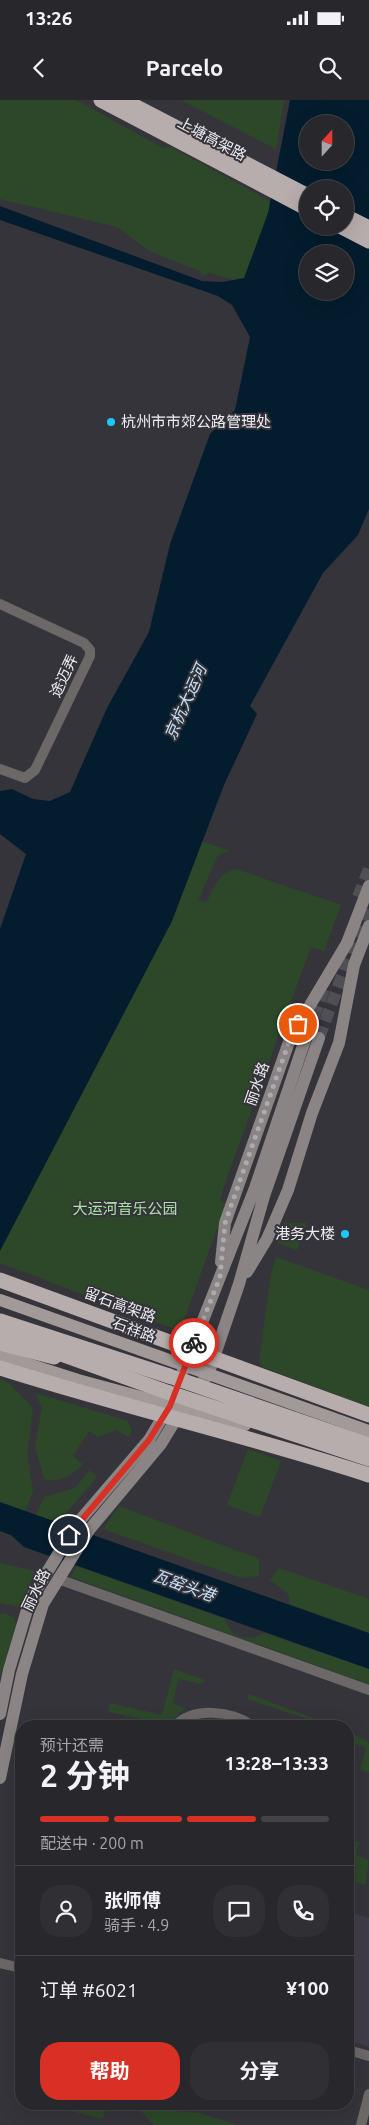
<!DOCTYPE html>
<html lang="zh">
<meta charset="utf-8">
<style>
:root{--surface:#28272c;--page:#302f34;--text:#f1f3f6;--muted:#a5a5a9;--line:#444448;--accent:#d93025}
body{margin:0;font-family:Ubuntu,"Noto Sans SC",sans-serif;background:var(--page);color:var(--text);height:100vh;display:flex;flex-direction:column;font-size:19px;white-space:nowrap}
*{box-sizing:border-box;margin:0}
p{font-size:16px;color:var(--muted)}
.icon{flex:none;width:28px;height:28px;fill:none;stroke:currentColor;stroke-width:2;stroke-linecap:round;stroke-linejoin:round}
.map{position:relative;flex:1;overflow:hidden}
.details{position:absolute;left:15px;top:1620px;width:339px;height:390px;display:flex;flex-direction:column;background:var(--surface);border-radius:20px;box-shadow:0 5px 20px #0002,0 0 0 1px var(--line)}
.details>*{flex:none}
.needle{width:32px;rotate:21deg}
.tools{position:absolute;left:299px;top:15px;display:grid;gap:10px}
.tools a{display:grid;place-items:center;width:55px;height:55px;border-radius:50%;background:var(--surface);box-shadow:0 5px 20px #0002,0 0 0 1px var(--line);font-size:25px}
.pin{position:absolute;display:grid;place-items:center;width:42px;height:42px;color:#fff;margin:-21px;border:2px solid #fff;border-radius:50%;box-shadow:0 1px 5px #0007}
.courier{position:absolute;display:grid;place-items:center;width:50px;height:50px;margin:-25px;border:4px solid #d93025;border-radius:50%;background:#fff;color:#222;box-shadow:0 1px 6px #0007}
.overview em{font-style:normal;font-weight:700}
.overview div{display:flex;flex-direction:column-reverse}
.overview{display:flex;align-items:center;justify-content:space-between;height:85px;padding:0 25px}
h1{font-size:32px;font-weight:700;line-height:38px}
.bar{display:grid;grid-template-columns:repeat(4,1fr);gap:8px 5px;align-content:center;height:60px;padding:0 25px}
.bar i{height:6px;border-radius:4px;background:var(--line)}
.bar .current{background:var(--accent)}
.bar p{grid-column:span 4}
.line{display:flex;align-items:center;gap:12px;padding:0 25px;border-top:1px solid var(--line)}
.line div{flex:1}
.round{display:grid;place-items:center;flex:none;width:52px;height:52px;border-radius:20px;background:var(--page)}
.cta{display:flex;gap:10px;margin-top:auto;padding:10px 25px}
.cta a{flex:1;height:58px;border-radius:20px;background:var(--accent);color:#fff;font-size:20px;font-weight:700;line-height:58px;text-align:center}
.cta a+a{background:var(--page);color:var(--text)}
.status{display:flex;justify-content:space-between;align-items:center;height:35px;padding:0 25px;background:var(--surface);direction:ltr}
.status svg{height:14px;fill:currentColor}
header{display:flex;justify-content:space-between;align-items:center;height:65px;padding:0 25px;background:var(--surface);font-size:22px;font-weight:700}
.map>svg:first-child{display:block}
</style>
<div class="status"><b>13:26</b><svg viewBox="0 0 49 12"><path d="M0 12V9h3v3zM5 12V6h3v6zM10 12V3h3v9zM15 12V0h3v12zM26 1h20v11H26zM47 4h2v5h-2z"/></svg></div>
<header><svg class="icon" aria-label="back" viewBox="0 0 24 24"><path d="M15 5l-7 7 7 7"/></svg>Parcelo<svg class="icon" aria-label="search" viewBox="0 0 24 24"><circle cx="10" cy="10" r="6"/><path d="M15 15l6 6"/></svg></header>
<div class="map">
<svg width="369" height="2025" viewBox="0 0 369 2025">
<rect width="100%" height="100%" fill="#35343b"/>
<path fill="#403c48" d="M348 1812 369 1818V1947L348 1941Z"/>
<path fill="#2c4829" d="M0 0H76L163 48 169 46 277 105 262 183 234 180 210 173 202 176 200 171 151 152 117 127 0 99Z
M181 0H284L276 49Z
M202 741 230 751 218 755 198 800 206 803C214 788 219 772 236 769L341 805 324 851 311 847 226 1080 220 1100 226 1104 180 1231 0 1163V1151L172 821Z
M284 1123H307L297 1150 277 1143Z
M276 1157 369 1190V1307L263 1267 259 1262 271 1174Z
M0 1279 9 1283 33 1308 27 1354 33 1391 25 1411 0 1402Z
M39 1294 128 1321 132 1331 129 1337 116 1330 98 1337 89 1331 73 1356 83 1364C73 1375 59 1383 44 1379L35 1346 42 1307 35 1295Z
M248 1349 281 1361 260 1417 227 1405Z
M90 1370 97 1377 58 1423 36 1415 44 1397 75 1388Z
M119 1406 259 1459V1476L241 1478 103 1429Z
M0 1463 35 1471 21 1507 0 1503Z
M77 1466 225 1519C230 1537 248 1543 264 1533L369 1569V1584L71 1477Z
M279 1468 369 1499V1533L290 1504 288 1494 270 1480Z
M5 1513 14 1518 16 1525 0 1578V1515Z
M174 1569 205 1580 202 1584 178 1579 173 1604 185 1608 168 1624 108 1612 110 1603 162 1615Z
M249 1594 334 1626H317V1622L247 1599Z
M348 1632 369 1642V1672L360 1670 366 1647 348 1642Z
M348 1739 359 1742 356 1755 369 1760 365 1785 348 1780Z
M42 2004H107L103 2019Z
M134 2004H157L164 2010 200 2013 237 2025H154Z"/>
<path fill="#031d2e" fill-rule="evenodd" d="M290 0H369V409L358 435 323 473 250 606 257 614 224 685 172 821 0 1151V829L26 754 0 734V691L12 689 33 699 50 701 70 692 107 608 149 532 170 444 210 334 235 310 250 237 232 205 218 196 0 120V106L202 181 222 182 244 178 268 113ZM308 24H345V61H308ZM308 89H345V126H308ZM308 154H345V191H308Z
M0 1402 369 1533V1569L24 1447 11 1435 0 1431Z"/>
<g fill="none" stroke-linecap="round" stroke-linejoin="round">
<path stroke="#504f56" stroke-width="12" stroke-dasharray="12 6" stroke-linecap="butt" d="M358 797 369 769
M307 934 325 886
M319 938 369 803"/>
<path stroke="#6c6868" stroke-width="10" d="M0 504 84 543 90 550V556L35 670 25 678 0 669
M58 1479 369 1590
M175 1626C194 1606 232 1611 253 1626
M0 1863 21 1868
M348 1950 369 1956
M361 2025 369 1994"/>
<path stroke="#8b8484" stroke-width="12" d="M221 1162 225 1123 290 939 347 843 369 786
M247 1172 267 1139 288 1090 312 1013 339 943 354 865 369 826
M181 1276 255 1088 307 934
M203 1281 208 1275 239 1184 264 1096 319 938
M0 1614 9 1570 30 1500 76 1425 149 1340 168 1308
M0 1678 22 1574 43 1504 89 1430 161 1344 181 1311"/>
<path stroke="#a29a99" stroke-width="12" d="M0 1200 369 1331
M0 1255 78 1280 245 1325"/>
<path stroke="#b7adac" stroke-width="15" d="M101 0 308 109
M123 0 308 96
M345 116 369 128
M340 126 369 141
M0 1221 169 1276
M0 1243 54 1257"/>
<path stroke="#b7adac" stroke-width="15" d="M0 1180 369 1315
M0 1232 164 1291 369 1359
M0 1268C122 1307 247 1335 369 1375
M169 1276 369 1345"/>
</g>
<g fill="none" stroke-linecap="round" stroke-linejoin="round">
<path stroke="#acabb0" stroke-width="5" stroke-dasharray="0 9" d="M194 1243 220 1177 225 1123 290 939 298 924"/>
<path stroke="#d93025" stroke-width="6" d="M69 1435 149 1340 170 1306 194 1243"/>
</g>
<g fill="#1bc9fc" stroke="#35343b" stroke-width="2">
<circle cx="111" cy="322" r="5"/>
<circle cx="345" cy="1134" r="5"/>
</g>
<g text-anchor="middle" stroke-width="4" stroke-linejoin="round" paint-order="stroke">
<g font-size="15" fill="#ecebef" stroke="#35343b">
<text transform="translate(212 39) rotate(28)" y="5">上塘高架路</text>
<text transform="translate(64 576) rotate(-65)" y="5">途迈弄</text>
<text transform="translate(257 984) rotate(-71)" y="5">丽水路</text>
<text transform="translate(120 1205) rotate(20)" y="5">留石高架路</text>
<text transform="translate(134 1230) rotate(20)" y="5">石祥路</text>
<text transform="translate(36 1490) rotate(-64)" y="5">丽水路</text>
</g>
<g font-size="15" fill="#ecebef" stroke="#35343b" text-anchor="start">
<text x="121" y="327">杭州市市郊公路管理处</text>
<text x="335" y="1139" text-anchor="end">港务大楼</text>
</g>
<g font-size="15" fill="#a8e3a1" stroke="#35343b">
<text x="125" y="1114">大运河音乐公园</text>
</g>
<g font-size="16" font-style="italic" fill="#c5e2f8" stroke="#35343b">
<text transform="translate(185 602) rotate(-66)" y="6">京杭大运河</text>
<text transform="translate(184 1485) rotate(20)" y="6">瓦窑头港</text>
</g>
</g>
</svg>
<div class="tools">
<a><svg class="needle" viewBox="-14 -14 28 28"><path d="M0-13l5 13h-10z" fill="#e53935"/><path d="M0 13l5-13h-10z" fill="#a5a5a9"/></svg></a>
<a><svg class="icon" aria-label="locate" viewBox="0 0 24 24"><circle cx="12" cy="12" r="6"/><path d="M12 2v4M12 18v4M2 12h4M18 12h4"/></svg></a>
<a><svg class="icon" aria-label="layers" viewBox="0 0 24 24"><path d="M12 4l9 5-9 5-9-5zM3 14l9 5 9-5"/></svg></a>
</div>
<div class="pin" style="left:298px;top:924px;background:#ea580c"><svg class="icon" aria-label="bag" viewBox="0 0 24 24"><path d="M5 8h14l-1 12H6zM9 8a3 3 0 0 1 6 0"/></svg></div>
<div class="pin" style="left:69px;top:1435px;background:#1f2937"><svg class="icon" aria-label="home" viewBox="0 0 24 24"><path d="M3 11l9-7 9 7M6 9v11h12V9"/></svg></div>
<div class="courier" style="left:194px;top:1243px"><svg class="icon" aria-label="bike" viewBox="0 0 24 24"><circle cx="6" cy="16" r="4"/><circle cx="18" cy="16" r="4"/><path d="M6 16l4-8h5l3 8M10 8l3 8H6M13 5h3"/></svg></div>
<section class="details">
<div class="overview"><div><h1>2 分钟</h1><p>预计还需</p></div><em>13:28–13:33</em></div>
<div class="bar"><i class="current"></i><i class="current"></i><i class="current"></i><i></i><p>配送中 · 200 m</p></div>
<div class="line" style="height:90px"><a class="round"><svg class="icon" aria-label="person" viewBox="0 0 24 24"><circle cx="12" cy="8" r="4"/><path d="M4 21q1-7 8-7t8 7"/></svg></a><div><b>张师傅</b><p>骑手 · 4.9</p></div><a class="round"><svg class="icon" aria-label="chat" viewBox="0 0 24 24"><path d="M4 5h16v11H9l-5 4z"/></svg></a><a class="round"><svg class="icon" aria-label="phone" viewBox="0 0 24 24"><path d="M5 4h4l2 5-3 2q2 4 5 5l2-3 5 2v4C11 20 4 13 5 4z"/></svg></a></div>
<div class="line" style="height:65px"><div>订单 #6021</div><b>¥100</b></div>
<div class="cta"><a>帮助</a><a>分享</a></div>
</section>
</div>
